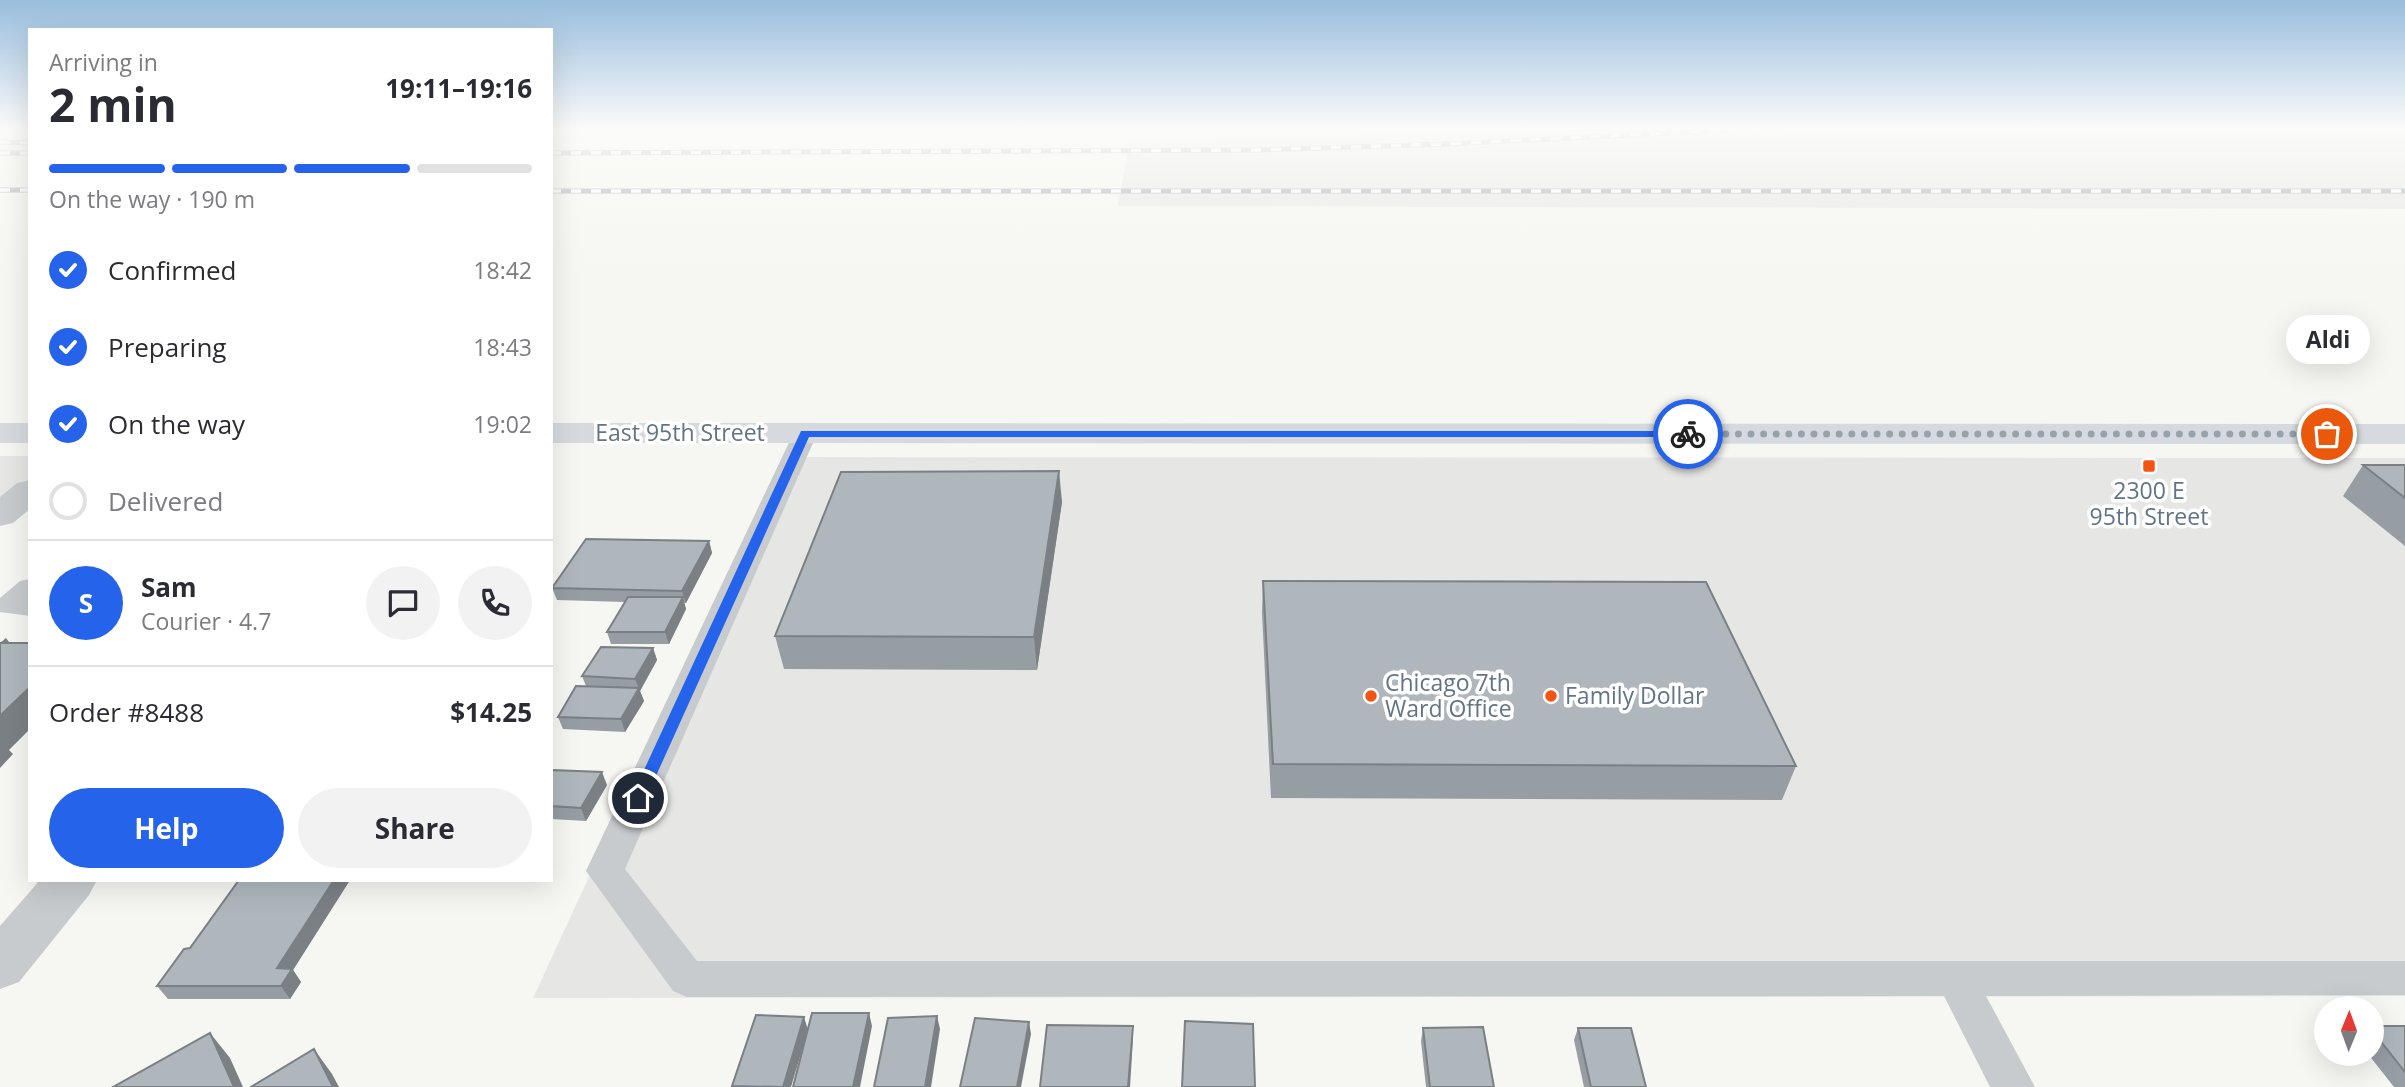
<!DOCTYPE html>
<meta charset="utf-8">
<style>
:root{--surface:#fff;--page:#f2f2f3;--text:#2b2b33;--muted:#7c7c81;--line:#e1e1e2;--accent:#2563eb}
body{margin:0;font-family:"Open Sans",sans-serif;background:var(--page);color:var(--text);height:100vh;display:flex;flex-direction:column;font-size:26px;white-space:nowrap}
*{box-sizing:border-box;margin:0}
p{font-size:23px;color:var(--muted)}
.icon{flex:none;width:38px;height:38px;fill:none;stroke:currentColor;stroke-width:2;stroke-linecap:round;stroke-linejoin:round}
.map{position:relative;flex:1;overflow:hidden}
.sheet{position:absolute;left:28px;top:28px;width:525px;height:854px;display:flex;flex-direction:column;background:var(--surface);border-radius:0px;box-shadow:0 7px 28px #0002}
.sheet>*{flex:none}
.needle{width:46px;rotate:1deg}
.buttons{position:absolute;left:2314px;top:996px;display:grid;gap:14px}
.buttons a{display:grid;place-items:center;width:70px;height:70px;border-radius:50%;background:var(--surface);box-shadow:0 7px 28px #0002;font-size:35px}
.pin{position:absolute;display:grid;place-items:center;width:60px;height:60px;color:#fff;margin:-30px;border:4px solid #fff;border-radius:50%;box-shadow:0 2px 7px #0007}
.courier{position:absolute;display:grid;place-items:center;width:70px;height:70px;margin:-35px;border:5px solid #2563eb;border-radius:50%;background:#fff;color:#222;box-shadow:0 2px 9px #0007}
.bubble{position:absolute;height:49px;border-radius:24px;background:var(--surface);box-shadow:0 7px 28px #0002;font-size:23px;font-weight:700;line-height:49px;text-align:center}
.overview em{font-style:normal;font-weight:700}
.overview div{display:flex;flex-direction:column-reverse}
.overview{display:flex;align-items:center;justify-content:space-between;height:119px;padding:0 21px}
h1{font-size:46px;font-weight:700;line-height:52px}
.bar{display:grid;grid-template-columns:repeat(4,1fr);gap:10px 7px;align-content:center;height:84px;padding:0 21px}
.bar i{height:9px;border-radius:5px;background:var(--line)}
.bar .selected{background:var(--accent)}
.bar p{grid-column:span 4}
.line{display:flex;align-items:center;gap:18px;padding:0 21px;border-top:2px solid var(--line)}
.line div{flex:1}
.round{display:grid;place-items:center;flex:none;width:74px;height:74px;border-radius:37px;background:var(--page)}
ol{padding:0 21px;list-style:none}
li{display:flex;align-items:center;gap:21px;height:77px}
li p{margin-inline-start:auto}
li .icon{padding:7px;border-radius:50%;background:var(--accent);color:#fff;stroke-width:4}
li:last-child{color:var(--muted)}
li i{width:38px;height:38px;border:4px solid var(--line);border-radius:50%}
.button{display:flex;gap:14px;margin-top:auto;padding:14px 21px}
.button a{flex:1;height:80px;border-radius:42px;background:var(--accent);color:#fff;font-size:28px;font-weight:700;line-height:80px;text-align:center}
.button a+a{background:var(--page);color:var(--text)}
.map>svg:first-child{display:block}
</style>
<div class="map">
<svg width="2405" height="1087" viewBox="0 0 2405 1087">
<rect width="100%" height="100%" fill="#f6f6f2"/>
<path fill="#e6e7e5" d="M1533 127H2405V209L1118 206 1130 139 1348 136Z
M0 456H30V484L0 508Z
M783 457 2405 458V996L533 998Z"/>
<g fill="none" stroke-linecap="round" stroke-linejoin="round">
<path fill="#c8cbce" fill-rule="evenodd" d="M805 427 814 429 817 434 625 869 697 961H2405V995L1986 996 2035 1087H1990L1944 996 687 997 673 991 586 871 793 434 796 429Z
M30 579V616L0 612V598L20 581Z"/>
<path fill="#c8cbce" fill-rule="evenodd" d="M30 480V509L13 523 0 526V497L17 483Z
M40 880H97L89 895 19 982 0 989V926Z"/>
<path fill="#d6dadf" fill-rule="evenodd" d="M0 423H30V443H0Z
M551 423 2405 424V444L551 443Z"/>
<defs>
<path id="rail" d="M0 142 30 143
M0 153H30
M551 153 1254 150 1447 144 1787 127
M0 190H30
M551 191H2405"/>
</defs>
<use href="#rail" stroke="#a5abb1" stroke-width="5"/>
<use href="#rail" stroke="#fff" stroke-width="3.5" stroke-dasharray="10" stroke-linecap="butt"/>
</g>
<path fill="#969da3" d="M2363 465H2405V546L2343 496Z
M1062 502 1037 670 784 669 775 636Z
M709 541 712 553 686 603H684L686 609 669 644H611L607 632 625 602 557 600 552 588Z
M1263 581 1796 766 1782 800 1271 798 1262 613Z
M653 648 657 660 640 691 644 701 625 732 563 729 558 717 586 686 582 676Z
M551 770 607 785 586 821 551 819Z
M239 880H350L293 970 301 982 290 999H168L157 986 190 948Z
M2371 1026H2405V1087H2394L2368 1054H2371Z
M1423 1028 1494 1087H1426L1421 1041Z
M1578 1028 1646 1087H1584L1574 1040Z"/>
<path fill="#7a8084" d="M1059 471 1062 502 1037 670 1034 637Z
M709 541 712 553 686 603 682 591Z
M683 597 686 609 669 644 665 632Z
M6 638 15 650 0 643Z
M653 648 657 660 640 691 644 701 625 732 621 719 639 689 635 679Z
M30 687V729L9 750 13 754 0 768V716Z
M602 772 607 785 586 821 581 808Z
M334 880H350L293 970 301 982 290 999 281 986 277 968Z
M869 1013 872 1026 860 1087H853Z
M937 1016 940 1029 931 1087H925Z
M804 1017 808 1030 791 1087H783Z
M1029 1022 1031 1034 1021 1087H1017Z
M1133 1026V1038L1130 1087H1128Z
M210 1033 230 1058 243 1087H234Z
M314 1049 332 1074 339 1087H333Z"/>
<path fill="#afb7bd" stroke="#7a8084" stroke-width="2" d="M2363 465H2405V498Z
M1059 471 1034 637 775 636 841 472Z
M586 539 709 541 682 591 552 588Z
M1263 581 1706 582 1796 766 1273 764Z
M628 597H683L665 632H607Z
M0 643H30V687L0 716Z
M601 647 653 648 635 679 582 676Z
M576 686 639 688 621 719 558 717Z
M551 770 602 772 581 808 551 806Z
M239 880H334L277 968 292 969 281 986H157L184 949 190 948Z
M812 1013H869L853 1087H793Z
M756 1015 804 1017 783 1087 732 1086Z
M937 1016 925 1087H874L888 1018Z
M975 1018 1029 1022 1017 1087H960Z
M1185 1021 1253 1024 1255 1087H1182Z
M1047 1025 1133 1026 1128 1087H1040Z
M2371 1026H2405V1072L2371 1029Z
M1483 1027 1494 1087H1430L1423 1028Z
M1578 1028H1631L1646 1087H1591Z
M210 1033 234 1087H113Z
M314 1049 333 1087H251Z"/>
<linearGradient id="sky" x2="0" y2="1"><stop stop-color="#98bdde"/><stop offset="0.46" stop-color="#fbfbf9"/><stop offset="1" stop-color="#fbfbf9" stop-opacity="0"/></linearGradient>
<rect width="2405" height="279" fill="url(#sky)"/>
<path fill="#2563eb" d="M801 431H1688L1693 434 1688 437H809L646 798 643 802H633L631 798Z"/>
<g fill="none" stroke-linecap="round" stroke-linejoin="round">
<path stroke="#96a2ac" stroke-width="7" stroke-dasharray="0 12.6" d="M1688 434H2327"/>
</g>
<g fill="#f55312" stroke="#fff" stroke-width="2.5">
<rect x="2142" y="459" width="14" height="14" rx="3.5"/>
<circle cx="1371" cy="696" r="7"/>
<circle cx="1551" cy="696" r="7"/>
</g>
<g text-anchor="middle" stroke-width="7" stroke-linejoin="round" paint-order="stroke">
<g font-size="23" fill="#627486" stroke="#fff">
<text x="680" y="441">East 95th Street</text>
</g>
<g font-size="23" fill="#627486" stroke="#fff" text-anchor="start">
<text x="2149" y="499" text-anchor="middle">2300 E<tspan x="2149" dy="26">95th Street</tspan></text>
<text x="1385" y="691">Chicago 7th<tspan x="1385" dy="26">Ward Office</tspan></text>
<text x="1565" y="704">Family Dollar</text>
</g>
</g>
</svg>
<div class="buttons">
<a><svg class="needle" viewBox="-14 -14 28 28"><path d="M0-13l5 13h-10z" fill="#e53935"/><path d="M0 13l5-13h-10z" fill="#7c7c81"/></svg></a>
</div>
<div class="pin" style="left:2327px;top:434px;background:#ea580c"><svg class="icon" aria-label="bag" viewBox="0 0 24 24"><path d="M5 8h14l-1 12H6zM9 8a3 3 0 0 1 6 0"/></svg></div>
<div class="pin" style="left:638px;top:798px;background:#1f2937"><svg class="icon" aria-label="home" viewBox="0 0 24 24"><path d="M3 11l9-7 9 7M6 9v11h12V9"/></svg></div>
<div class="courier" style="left:1688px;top:434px"><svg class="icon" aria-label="bike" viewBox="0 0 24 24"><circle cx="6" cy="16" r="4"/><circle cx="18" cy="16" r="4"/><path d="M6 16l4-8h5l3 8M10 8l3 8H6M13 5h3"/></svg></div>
<div class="bubble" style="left:2286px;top:315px;width:84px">Aldi</div>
<section class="sheet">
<div class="overview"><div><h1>2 min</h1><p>Arriving in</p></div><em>19:11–19:16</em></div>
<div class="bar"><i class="selected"></i><i class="selected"></i><i class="selected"></i><i></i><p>On the way · 190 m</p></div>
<ol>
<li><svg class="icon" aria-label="check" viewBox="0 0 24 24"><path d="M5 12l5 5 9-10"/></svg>Confirmed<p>18:42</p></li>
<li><svg class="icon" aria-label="check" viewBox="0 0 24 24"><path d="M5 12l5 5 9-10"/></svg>Preparing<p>18:43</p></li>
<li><svg class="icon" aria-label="check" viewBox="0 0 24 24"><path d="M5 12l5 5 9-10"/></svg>On the way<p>19:02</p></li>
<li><i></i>Delivered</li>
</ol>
<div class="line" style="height:126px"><b class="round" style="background:var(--accent);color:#fff">S</b><div><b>Sam</b><p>Courier · 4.7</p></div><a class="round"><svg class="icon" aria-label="chat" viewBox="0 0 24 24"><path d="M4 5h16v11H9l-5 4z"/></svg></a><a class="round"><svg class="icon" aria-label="phone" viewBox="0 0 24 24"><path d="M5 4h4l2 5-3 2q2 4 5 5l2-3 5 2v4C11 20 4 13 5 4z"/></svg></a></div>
<div class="line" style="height:91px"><div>Order #8488</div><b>$14.25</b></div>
<div class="button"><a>Help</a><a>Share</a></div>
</section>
</div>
